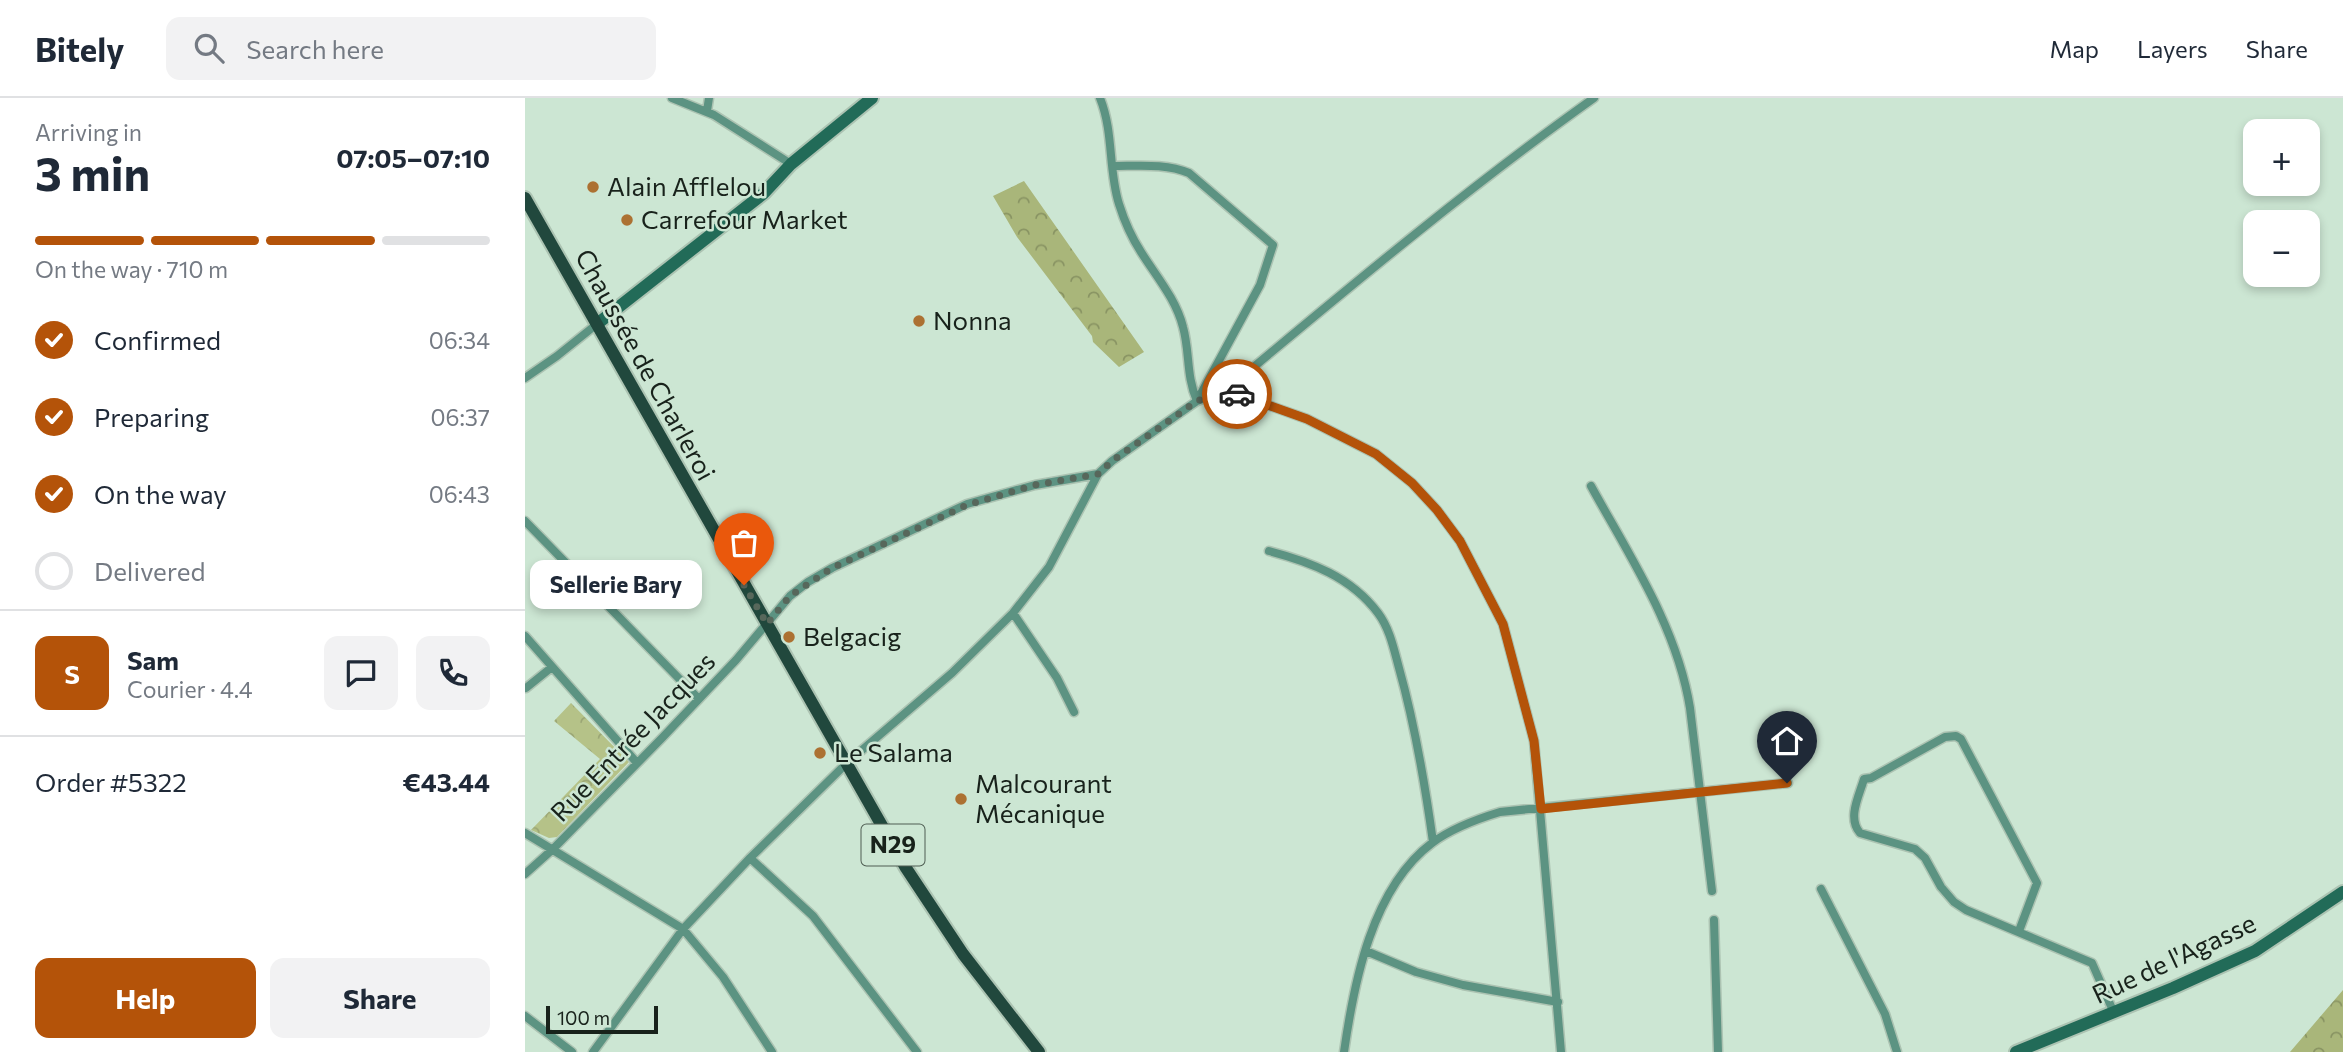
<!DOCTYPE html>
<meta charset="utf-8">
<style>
:root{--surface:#fff;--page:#f2f2f3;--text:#1f2937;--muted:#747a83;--line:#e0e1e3;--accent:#b45309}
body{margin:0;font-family:Commissioner,sans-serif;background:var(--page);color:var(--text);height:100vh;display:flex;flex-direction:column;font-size:26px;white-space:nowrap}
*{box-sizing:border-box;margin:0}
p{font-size:23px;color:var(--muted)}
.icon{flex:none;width:38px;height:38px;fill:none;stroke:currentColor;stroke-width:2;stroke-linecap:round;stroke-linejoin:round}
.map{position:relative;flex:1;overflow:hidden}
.drawer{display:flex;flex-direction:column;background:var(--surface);width:525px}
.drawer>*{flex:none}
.controls{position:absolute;left:1718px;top:21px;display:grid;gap:14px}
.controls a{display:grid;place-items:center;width:77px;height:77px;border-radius:14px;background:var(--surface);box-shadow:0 4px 10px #0003;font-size:35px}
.scale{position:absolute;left:21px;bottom:18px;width:112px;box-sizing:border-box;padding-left:7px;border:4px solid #18221b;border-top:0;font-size:19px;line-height:24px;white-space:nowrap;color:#18221b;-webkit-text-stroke:5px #cce6d3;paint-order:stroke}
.pin{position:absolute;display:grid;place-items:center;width:60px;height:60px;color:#fff;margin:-72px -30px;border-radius:50% 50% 50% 0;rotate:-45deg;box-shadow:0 0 7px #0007}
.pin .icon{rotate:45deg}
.courier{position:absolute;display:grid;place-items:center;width:70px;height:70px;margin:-35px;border:5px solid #b45309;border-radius:50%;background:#fff;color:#222;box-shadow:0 2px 9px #0007}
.bubble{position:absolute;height:49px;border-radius:14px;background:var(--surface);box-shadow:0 4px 10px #0003;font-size:23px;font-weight:700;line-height:49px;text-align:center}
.headline em{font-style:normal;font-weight:700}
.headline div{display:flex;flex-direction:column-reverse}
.headline{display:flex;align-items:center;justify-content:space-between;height:119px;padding:0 35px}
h1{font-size:46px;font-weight:700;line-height:52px}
.bar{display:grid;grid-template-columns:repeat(4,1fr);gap:10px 7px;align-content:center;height:84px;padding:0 35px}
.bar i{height:9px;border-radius:5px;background:var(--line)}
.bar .current{background:var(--accent)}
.bar p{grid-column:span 4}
.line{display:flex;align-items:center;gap:18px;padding:0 35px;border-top:2px solid var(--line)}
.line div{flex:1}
.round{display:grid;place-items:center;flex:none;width:74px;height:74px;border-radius:14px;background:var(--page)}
ol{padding:0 35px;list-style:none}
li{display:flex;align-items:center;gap:21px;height:77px}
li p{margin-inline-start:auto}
li .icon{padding:7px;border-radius:50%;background:var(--accent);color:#fff;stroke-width:4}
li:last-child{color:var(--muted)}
li i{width:38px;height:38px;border:4px solid var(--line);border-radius:50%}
.action{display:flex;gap:14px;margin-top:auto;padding:14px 35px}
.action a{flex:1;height:80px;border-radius:14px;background:var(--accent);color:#fff;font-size:28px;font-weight:700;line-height:80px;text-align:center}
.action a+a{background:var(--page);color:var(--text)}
header{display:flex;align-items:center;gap:42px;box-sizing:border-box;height:98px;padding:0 35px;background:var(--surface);border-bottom:2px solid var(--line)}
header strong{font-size:33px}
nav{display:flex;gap:38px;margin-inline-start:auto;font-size:24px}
.search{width:490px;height:63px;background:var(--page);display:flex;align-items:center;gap:18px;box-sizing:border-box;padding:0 24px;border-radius:14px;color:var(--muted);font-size:26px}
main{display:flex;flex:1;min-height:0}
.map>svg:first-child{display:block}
</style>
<header>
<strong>Bitely</strong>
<div class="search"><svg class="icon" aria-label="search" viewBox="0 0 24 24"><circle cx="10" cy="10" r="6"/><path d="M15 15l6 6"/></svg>Search here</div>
<nav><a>Map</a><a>Layers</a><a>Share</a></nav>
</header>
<main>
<section class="drawer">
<div class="headline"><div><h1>3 min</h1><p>Arriving in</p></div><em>07:05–07:10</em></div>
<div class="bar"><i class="current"></i><i class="current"></i><i class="current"></i><i></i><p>On the way · 710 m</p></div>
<ol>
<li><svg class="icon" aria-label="check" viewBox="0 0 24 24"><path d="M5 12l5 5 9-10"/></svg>Confirmed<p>06:34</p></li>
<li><svg class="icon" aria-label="check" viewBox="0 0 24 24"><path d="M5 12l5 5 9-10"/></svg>Preparing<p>06:37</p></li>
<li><svg class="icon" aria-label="check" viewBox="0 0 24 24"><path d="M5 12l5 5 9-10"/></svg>On the way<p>06:43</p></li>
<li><i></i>Delivered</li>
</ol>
<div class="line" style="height:126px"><b class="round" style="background:var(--accent);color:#fff">S</b><div><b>Sam</b><p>Courier · 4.4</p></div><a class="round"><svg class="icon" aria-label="chat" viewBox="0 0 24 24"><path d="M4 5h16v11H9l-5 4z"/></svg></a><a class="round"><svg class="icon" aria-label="phone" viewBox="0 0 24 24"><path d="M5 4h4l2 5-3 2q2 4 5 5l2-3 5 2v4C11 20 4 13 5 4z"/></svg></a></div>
<div class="line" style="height:91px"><div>Order #5322</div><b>€43.44</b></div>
<div class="action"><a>Help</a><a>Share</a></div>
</section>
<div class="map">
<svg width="1818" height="954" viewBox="0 0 1818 954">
<defs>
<pattern id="forest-crowns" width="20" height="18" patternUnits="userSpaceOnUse" patternTransform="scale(1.75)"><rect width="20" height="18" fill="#a9b67a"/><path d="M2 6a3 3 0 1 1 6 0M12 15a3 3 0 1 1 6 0" fill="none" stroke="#899463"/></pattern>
<pattern id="park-crowns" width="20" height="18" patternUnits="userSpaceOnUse" patternTransform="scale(1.75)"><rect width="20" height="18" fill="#b5c288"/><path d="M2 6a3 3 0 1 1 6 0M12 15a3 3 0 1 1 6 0" fill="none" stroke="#9ba675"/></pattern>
</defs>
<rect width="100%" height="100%" fill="#cce6d3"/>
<path fill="url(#forest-crowns)" d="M499 83 619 254 594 269 568 244 567 238 492 139 468 98Z
M1818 892V954H1765Z"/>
<path fill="url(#park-crowns)" d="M46 605 104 664 32 739 24 740 6 732 75 661 29 623Z"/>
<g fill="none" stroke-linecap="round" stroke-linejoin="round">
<defs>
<path id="street" d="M147 0 189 17 266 66
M575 0C589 35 583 71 594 106 599 122 607 140 616 154 631 178 651 201 658 229 665 254 661 278 672 303
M182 13 184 0
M0 280 32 258 72 226
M701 292C821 192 941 91 1069 0
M672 303 701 292 782 321 851 356 887 385 912 412 935 443 978 526 1009 643 1036 954
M1066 388C1105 459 1152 529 1165 610L1187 793
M0 423 174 601
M744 453C786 464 826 479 853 515 865 531 869 552 874 570 890 627 900 686 908 744
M488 515 532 580 549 614
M0 538 112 665
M1 590 27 569
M0 735 158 831 198 879 247 954
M225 760 288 818 392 954
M0 776 28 751 137 640 211 562 265 498 283 484 307 470 442 406 510 387 573 376
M1296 791 1360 916 1372 954
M1189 822 1193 954
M1494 833 1512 785 1436 641 1431 638 1420 639 1346 680 1339 681C1334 698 1322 720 1335 735L1390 751 1400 760 1416 789 1429 804 1441 812 1567 865 1589 915
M841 853 891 874 938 887 1033 904
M0 918 47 954
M68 954 158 831 225 760 323 664 427 575 488 515 524 469 573 376 587 363 672 303 735 187 748 147 664 75C641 65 613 68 588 68
M819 954C829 884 847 790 907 745 927 730 952 721 975 714L1263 685"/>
<path id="secondary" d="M72 226 239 95 266 66 347 0
M1491 954 1648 890 1730 853 1818 794"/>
<path id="primary" d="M0 100 381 770 438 856 514 954"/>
</defs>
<use href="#street" stroke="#acc3b2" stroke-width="11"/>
<use href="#secondary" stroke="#acc3b2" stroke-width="16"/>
<use href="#primary" stroke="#acc3b2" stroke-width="16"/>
<use href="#street" stroke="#5c9382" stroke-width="8"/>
<use href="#secondary" stroke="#226b58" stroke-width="12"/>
<use href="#primary" stroke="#21483d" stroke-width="12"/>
</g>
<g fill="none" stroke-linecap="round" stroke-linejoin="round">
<path stroke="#57675b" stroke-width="7" stroke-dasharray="0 12.6" d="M219 487 242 526 265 498 307 470 442 407 510 387 573 376 587 363 672 303 701 292 712 296"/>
<path stroke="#b45309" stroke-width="9" d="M712 296 782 321 851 356 887 385 912 412 935 443 978 526 1009 643 1016 711 1262 685"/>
</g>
<g fill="#ac7132" stroke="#cce6d3" stroke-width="2.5">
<circle cx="68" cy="89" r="7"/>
<circle cx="102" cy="122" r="7"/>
<circle cx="394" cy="223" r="7"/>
<circle cx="264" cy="539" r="7"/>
<circle cx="295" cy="655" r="7"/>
<circle cx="436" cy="701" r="7"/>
</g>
<g text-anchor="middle" stroke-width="5" stroke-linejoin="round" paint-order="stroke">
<rect fill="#cce6d3" stroke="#4e5d52" stroke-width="2" x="336.5" y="726.5" width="63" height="41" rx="5"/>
<g font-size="24" font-weight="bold" fill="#18221b">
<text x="368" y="755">N29</text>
</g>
<g font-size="26" fill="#18221b" stroke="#cce6d3" text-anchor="start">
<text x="82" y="98">Alain Afflelou</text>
<text x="116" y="131">Carrefour Market</text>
<text x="408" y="232">Nonna</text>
<text x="278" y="548">Belgacig</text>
<text x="309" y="664">Le Salama</text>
<text x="450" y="695">Malcourant<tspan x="450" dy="30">Mécanique</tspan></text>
</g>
<g font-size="26" fill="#18221b" stroke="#cce6d3">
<text transform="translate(120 267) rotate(61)" y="9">Chaussée de Charleroi</text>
<text transform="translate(108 639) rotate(-46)" y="9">Rue Entrée Jacques</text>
<text transform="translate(1649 861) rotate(-25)" y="9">Rue de l'Agasse</text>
</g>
</g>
</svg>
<div class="controls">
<a>+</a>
<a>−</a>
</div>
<div class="scale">100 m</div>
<div class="pin" style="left:219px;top:487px;background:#ea580c"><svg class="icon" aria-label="bag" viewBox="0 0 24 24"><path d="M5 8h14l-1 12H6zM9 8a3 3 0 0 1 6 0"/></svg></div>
<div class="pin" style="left:1262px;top:685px;background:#1f2937"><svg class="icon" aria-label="home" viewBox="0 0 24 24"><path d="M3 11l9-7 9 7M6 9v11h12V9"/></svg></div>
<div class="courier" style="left:712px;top:296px"><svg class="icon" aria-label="car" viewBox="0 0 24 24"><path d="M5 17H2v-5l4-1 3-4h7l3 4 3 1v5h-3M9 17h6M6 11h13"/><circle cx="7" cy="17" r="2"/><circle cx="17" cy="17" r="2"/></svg></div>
<div class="bubble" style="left:5px;top:462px;width:172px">Sellerie Bary</div>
</div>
</main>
